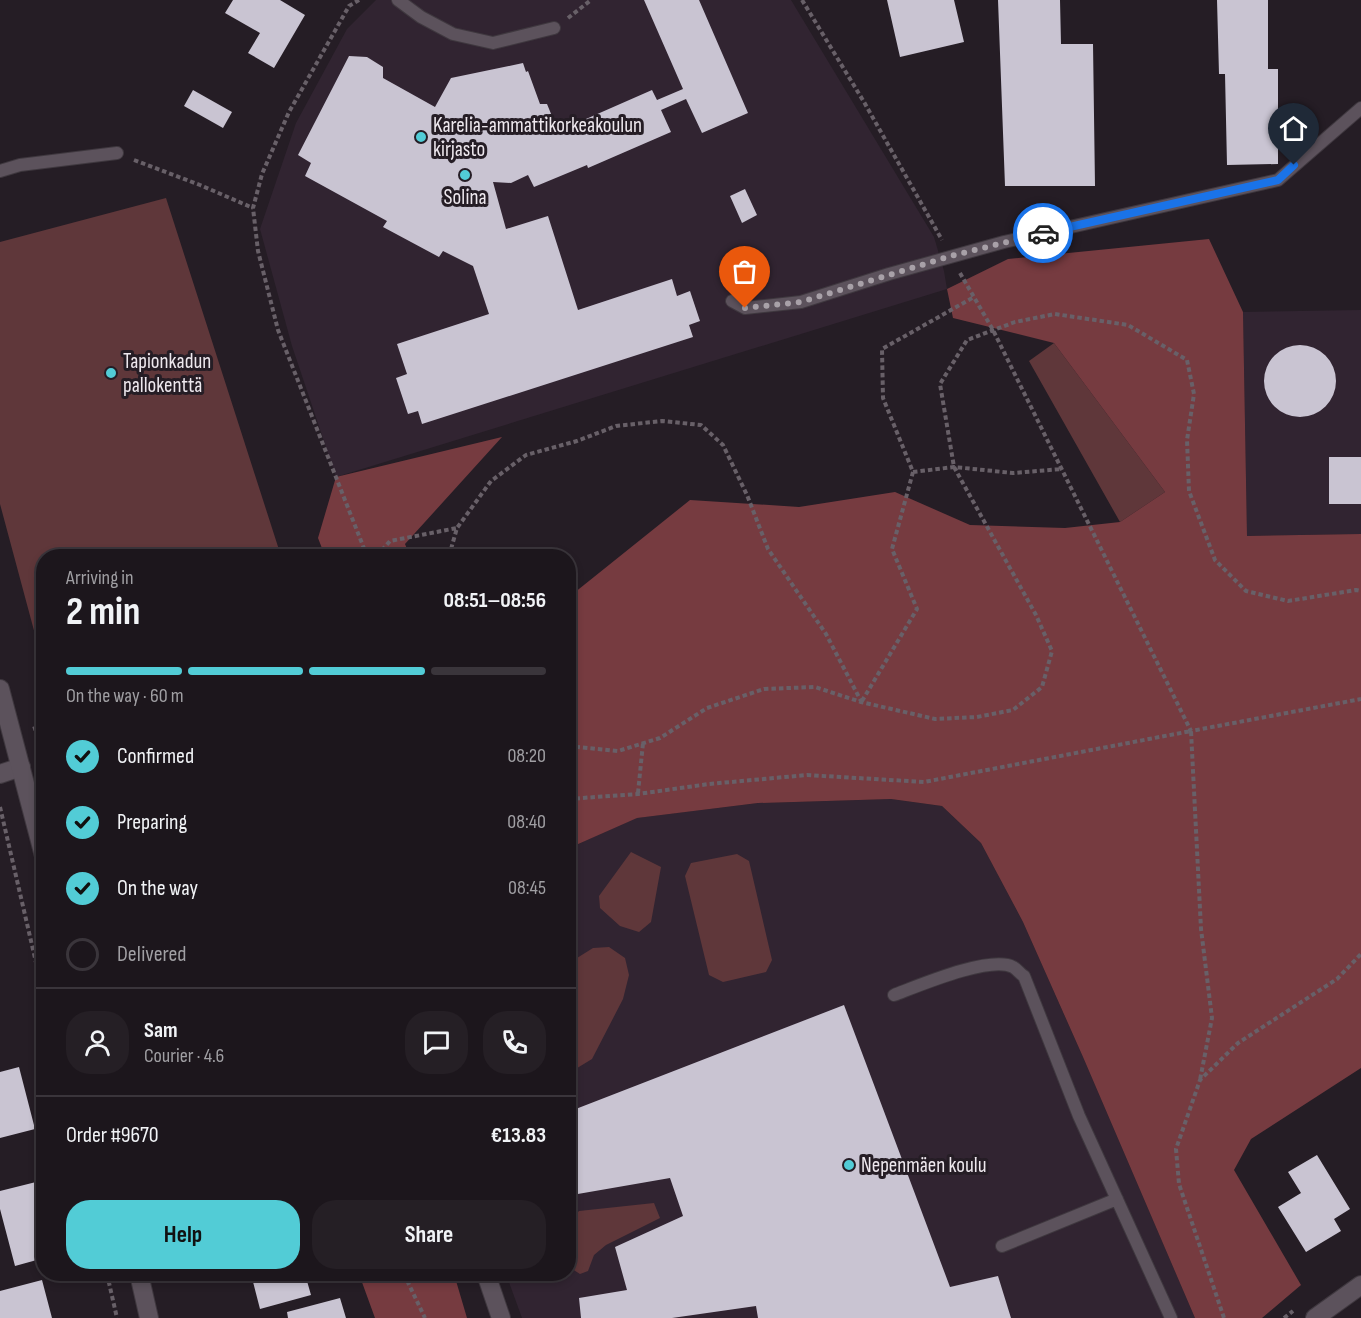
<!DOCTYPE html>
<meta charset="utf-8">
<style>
:root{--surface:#1c161c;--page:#251f25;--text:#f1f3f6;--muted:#a09fa3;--line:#3a353b;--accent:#52ccd6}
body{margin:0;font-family:"Sofia Sans Condensed",sans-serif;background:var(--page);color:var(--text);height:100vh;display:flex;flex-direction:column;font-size:22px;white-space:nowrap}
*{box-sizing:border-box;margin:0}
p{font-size:20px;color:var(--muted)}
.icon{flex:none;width:33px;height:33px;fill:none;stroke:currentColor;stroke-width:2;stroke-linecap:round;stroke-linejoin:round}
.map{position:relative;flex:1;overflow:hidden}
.details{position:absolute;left:36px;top:549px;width:540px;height:732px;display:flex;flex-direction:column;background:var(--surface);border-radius:24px;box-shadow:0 3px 9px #0003,0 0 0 2px var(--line)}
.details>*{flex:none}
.pin{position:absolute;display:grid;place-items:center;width:51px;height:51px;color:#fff;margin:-62px -26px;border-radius:50% 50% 50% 0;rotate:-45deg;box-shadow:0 0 6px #0007}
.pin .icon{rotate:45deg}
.courier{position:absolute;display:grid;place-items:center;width:60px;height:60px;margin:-30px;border:4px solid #1a73e8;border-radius:50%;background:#fff;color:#222;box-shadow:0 2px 8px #0007}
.overview em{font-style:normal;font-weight:700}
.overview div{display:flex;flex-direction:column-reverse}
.overview{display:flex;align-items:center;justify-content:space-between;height:102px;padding:0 30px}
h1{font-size:39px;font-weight:700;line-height:45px}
.bar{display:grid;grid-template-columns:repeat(4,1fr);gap:9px 6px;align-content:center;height:72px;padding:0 30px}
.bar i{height:8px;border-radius:4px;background:var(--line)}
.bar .active{background:var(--accent)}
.bar p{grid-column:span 4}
.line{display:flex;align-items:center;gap:15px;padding:0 30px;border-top:2px solid var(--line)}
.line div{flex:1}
.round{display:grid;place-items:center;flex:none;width:63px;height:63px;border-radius:24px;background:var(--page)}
ol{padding:0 30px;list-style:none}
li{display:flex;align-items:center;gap:18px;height:66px}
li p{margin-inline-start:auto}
li .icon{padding:6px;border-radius:50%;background:var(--accent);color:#111;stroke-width:4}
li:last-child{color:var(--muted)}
li i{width:33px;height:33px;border:3px solid var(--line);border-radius:50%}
.primary-button{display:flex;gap:12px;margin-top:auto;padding:12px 30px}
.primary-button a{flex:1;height:69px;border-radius:24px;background:var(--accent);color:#111;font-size:24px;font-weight:700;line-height:69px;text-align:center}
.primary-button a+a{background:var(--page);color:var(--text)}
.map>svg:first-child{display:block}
</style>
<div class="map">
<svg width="1361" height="1318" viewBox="0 0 1361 1318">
<rect width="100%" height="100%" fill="#251d25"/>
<path fill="#312431" d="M376 0H791L934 237 944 271 947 289 336 477 292 346 260 229 296 123 347 29Z
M1361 310V534L1247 536 1243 312Z
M891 799 942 806 981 843 1023 922 1083 1057 1195 1318H522L506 1274H568V856L576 845 636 818 758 803Z"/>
<path fill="#5f373a" d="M166 198 281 556H44L43 636 36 638 0 504V242Z
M1054 343 1165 492 1120 522 1029 361Z
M631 852 661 867 651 922 639 932 620 926 600 908 599 896Z
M737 854 749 861 772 960 766 972 723 982 709 975 685 876 691 863Z
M609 947 625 958 629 975 623 999 592 1059 569 1073V974L577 958 593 948Z
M654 1203 660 1218 606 1245 594 1255 588 1271 580 1274 569 1267V1222L579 1211Z"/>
<path fill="#763b40" d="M1209 239 1243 312 1247 536 1361 534V1068L1251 1139 1234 1170 1301 1285 1262 1318H1195L1083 1057 1023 922 981 843 942 806 891 799 758 803 637 818 576 845 568 856 569 597 690 500 799 507 895 492 970 525 1065 528 1120 522 1165 492 1054 343 953 318 947 289 1008 259Z
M502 437 405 544 410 556H325L318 538 336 477Z
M359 1274H454L467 1318H375Z"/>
<path fill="#c9c4d2" d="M233 0H280L305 15 274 68 248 53 260 33 225 13Z
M644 0H699L748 113 702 133 686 99 661 110 671 132 588 168 587 165 534 187 528 175 511 183 493 182 506 229 548 216 578 310 672 279 677 296 690 291 700 321 689 325 693 337 422 424 418 411 408 414 396 378 407 374 397 344 489 314 473 266 443 251 439 257 383 227 387 221 305 176 311 163 298 155 349 56 367 57 383 67V78L435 107 451 78 523 63 526 72 528 71 540 104H547L556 126 567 121 570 126 652 90 657 100 683 89Z
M887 0H954L964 42 900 57Z
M998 0H1060L1061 44H1093L1095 186H1005Z
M1217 0H1268V69H1278V164L1227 165 1225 74H1219Z
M193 90 232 112 223 128 184 106Z
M745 189 757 215 742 223 730 196Z
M1264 381a36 36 0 1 1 72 0a36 36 0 1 1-72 0Z
M1329 457H1361V504H1329Z
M844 1005 950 1287 998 1276 1011 1318H758L756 1306 672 1318H581L579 1298 627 1290 615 1247 683 1216 670 1178 572 1195 568 1180V1112Z
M19 1067 35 1129 0 1138V1072Z
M1317 1155 1350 1209 1334 1219 1341 1231 1306 1252 1278 1207 1301 1193 1288 1172Z
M44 1180V1258L15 1266 0 1209V1191Z
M251 1274H305L311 1295 260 1309Z
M42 1280 52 1318H0V1291Z
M340 1298 346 1318H288L287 1312Z"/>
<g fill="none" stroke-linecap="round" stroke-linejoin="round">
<defs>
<path id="service" d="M398 0 421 17 453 34 493 43 554 28
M0 171 20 165 117 153
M732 301 745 308 801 302 889 274 1004 242 1278 180 1361 108
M894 995C918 986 990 955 1013 967 1017 969 1020 974 1024 976L1079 1116 1171 1318
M1002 1246 1117 1199"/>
<path id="minor" d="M0 774 21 767
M486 1274 501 1318
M1315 1318 1361 1285"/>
<path id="tertiary" d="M0 689 44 856
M139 1274 149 1318"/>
</defs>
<use href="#service" stroke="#3f383f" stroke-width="14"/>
<use href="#minor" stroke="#3f383f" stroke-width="20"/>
<use href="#tertiary" stroke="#3f383f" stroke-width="20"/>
<path stroke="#686068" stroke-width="4" stroke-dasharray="4.5 3" stroke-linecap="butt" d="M359 0 349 6 289 112 262 174 253 208 258 251 278 330 367 556
M802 0 864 102 942 240
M568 18 591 0
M134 160 200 185 253 208
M960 273 993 330 1191 731 1361 699
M913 472 954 467 1013 473 1062 469
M377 556 390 541 457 528
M449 556 457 528 491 481 526 455 577 441 616 426 662 421 701 425 723 445 747 495 768 549 826 634 861 701
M862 701 917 609 892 549 913 472 883 398 882 349 974 297
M33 729 44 725
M568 746 618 751 660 738 707 708 764 689 815 687 861 702 935 719 977 717 1013 710 1042 687 1052 651 1036 615 954 467 940 384 967 340 1015 322 1055 314 1128 325 1187 360 1194 394 1187 440 1189 491 1215 560 1246 591 1288 601 1356 590 1361 591
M638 793 643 743
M568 799 638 794 709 784 807 775 924 782 1191 731 1201 929 1212 1018 1200 1080
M0 807 44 997
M107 1274 117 1318
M404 1274 425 1318
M1224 1318 1179 1184 1176 1149 1200 1080 1238 1043 1337 979 1361 954
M1284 1318 1293 1311"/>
<use href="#service" stroke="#5c525c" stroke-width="12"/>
<use href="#minor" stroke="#5c525c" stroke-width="18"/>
<use href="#tertiary" stroke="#5c525c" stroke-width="18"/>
</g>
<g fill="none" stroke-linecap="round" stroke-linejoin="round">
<path stroke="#a8a1a8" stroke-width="6" stroke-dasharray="0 10.8" d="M745 308 801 302 951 256 1043 233"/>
<path stroke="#1a73e8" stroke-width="8" d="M1043 233 1278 180 1294 165"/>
</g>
<g fill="#52ccd6" stroke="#251d25" stroke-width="2">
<circle cx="421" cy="137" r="6"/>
<circle cx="465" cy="175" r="6"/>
<circle cx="111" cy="373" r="6"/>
<circle cx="849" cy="1165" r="6"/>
</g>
<g text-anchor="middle" stroke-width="6" stroke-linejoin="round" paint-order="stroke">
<g font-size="21" fill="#eee8ee" stroke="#251d25" text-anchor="start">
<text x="433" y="132">Karelia-ammattikorkeakoulun<tspan x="433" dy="24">kirjasto</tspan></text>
<text x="465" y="204" text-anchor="middle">Solina</text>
<text x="123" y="368">Tapionkadun<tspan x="123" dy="24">pallokenttä</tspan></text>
<text x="861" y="1172">Nepenmäen koulu</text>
</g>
</g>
</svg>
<div class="pin" style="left:745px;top:308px;background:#ea580c"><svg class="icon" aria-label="bag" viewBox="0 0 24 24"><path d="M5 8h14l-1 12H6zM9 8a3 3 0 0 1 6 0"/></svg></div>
<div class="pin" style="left:1294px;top:165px;background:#1f2937"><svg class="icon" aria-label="home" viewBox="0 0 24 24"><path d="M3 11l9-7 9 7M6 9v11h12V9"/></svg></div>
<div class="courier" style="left:1043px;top:233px"><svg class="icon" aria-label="car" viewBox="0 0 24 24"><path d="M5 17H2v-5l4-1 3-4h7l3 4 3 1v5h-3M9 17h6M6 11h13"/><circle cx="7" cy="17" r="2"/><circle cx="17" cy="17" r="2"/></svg></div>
<section class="details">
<div class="overview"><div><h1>2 min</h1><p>Arriving in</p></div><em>08:51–08:56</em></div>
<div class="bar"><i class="active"></i><i class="active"></i><i class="active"></i><i></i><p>On the way · 60 m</p></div>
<ol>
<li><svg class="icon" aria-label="check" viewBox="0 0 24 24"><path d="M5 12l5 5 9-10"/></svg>Confirmed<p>08:20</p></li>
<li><svg class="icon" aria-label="check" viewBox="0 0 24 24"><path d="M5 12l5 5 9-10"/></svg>Preparing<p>08:40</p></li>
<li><svg class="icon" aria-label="check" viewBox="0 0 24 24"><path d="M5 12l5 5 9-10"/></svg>On the way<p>08:45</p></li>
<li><i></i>Delivered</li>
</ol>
<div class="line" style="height:108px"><a class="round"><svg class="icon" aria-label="person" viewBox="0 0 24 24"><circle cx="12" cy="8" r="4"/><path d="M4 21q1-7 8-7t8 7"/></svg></a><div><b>Sam</b><p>Courier · 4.6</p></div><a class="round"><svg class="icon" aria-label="chat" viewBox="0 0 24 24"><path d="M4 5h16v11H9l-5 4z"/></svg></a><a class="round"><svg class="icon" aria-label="phone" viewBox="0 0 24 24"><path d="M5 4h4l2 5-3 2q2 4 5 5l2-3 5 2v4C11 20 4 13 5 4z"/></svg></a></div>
<div class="line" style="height:78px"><div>Order #9670</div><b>€13.83</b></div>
<div class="primary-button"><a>Help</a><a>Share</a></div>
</section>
</div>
